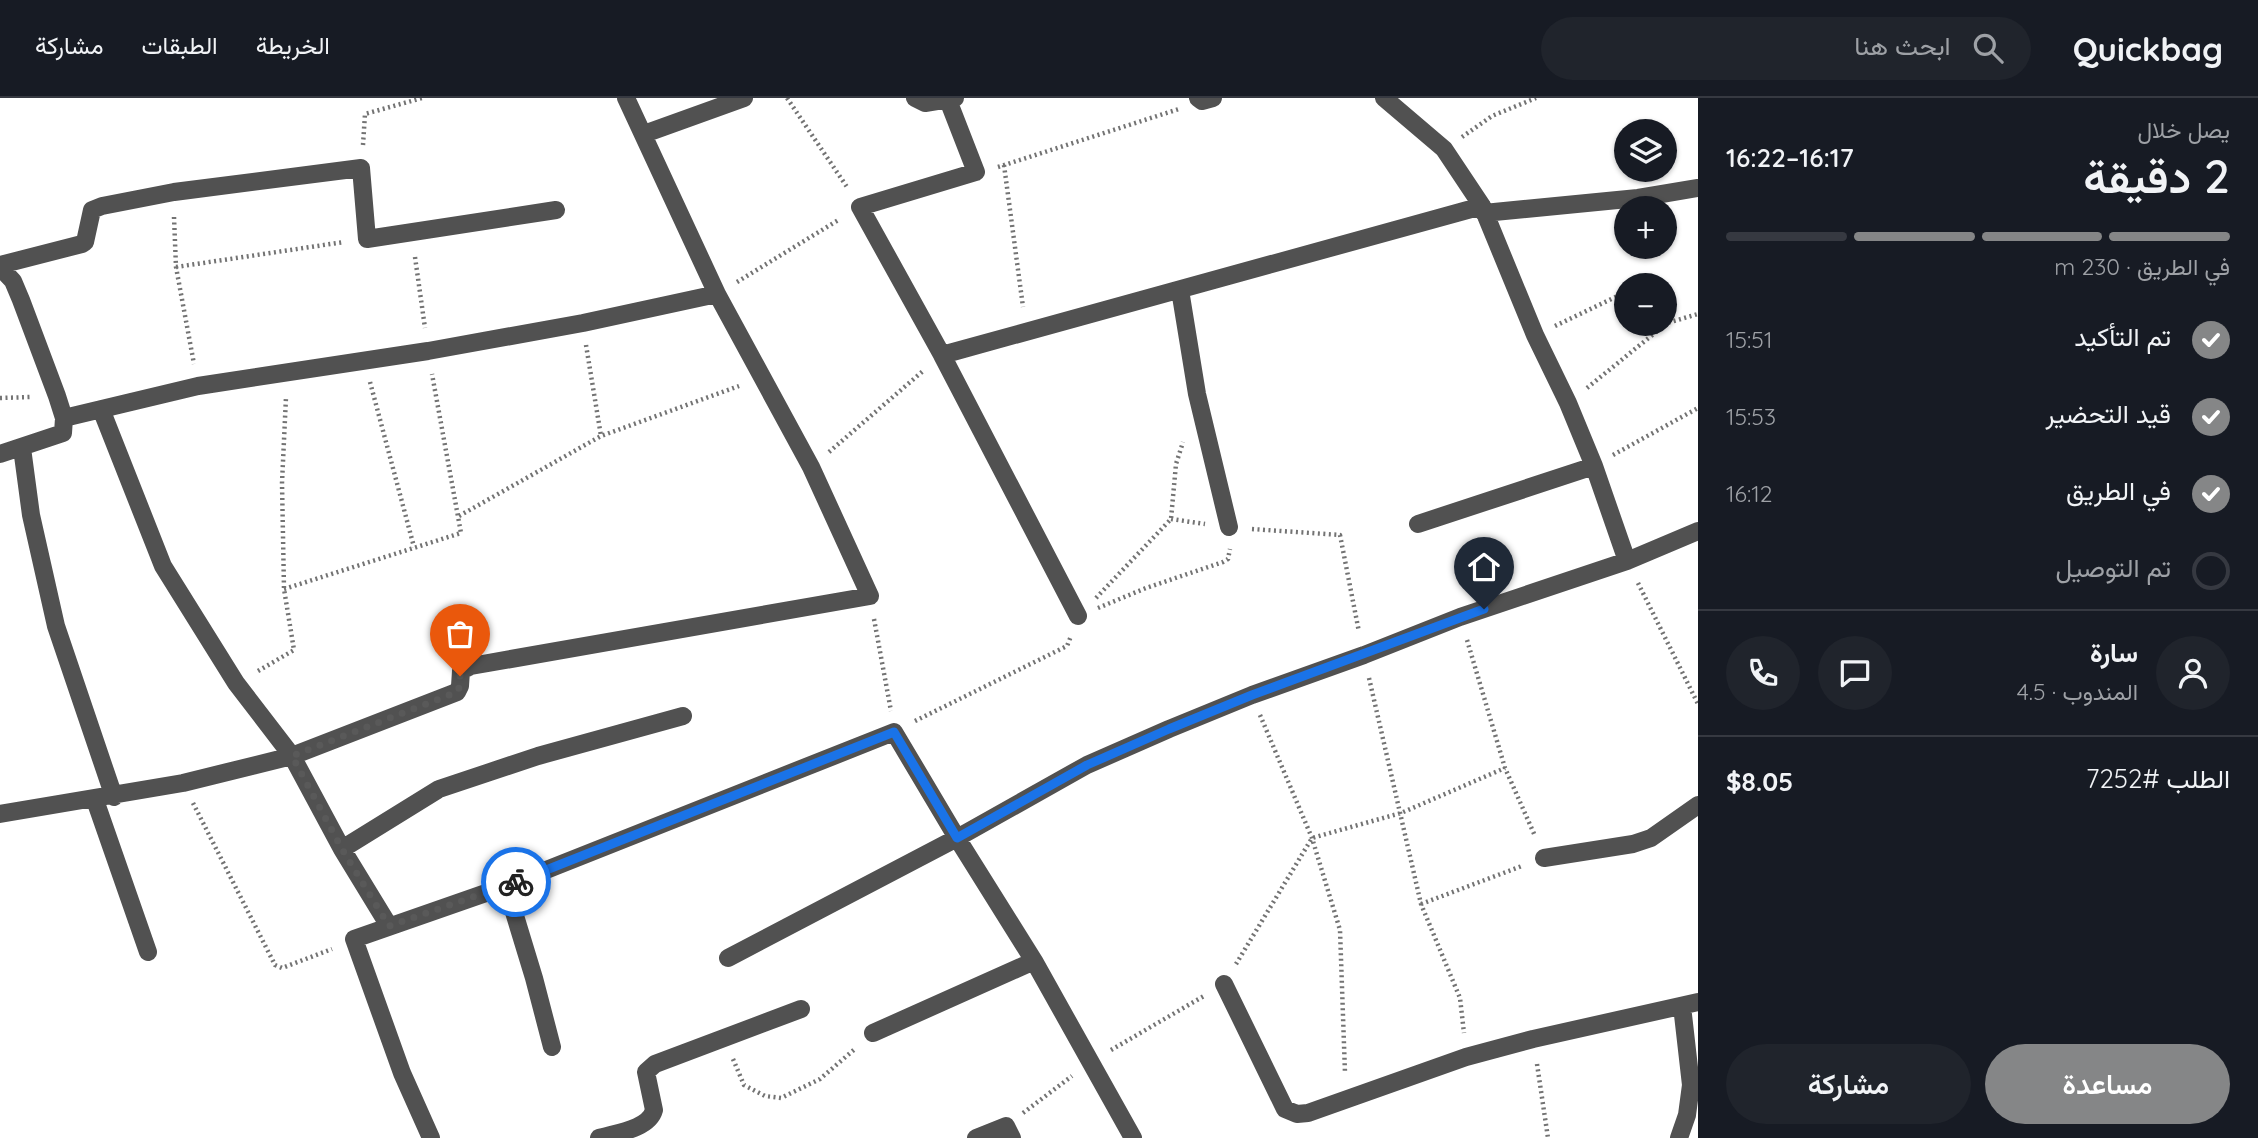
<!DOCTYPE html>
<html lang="ar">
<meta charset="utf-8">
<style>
:root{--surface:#171b24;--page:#20242c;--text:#f1f3f6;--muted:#9ea1a6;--line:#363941;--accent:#858687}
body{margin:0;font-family:Quicksand,Vazirmatn,sans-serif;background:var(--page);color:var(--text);direction:rtl;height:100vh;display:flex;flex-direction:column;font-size:26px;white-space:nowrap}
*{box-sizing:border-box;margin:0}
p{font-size:23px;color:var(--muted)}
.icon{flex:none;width:38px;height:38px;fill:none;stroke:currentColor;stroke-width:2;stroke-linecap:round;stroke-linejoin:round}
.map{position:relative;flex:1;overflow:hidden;direction:ltr}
.details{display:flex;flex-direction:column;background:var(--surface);width:560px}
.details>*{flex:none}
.tools{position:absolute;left:1614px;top:21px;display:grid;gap:14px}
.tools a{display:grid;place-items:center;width:63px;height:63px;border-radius:50%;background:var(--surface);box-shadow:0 2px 5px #0004;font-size:35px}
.pin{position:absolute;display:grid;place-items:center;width:60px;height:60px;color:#fff;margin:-72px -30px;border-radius:50% 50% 50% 0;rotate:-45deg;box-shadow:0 0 7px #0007}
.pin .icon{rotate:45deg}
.courier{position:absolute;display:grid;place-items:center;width:70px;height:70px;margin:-35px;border:5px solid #1a73e8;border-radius:50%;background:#fff;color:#222;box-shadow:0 2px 9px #0007}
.overview em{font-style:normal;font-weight:600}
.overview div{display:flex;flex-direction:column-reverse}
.overview{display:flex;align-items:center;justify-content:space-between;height:119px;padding:0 28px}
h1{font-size:46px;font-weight:600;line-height:52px}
.bar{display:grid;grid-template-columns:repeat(4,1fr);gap:10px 7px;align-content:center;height:84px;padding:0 28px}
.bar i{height:9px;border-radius:5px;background:var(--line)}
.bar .selected{background:var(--accent)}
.bar p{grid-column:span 4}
.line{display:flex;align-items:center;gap:18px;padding:0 28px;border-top:2px solid var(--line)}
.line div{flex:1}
.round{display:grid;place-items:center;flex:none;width:74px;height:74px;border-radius:37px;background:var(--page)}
ol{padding:0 28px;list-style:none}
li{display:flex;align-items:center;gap:21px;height:77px}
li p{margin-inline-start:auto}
li .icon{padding:7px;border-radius:50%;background:var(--accent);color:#fff;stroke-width:4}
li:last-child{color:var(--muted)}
li i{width:38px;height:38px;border:4px solid var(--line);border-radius:50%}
.button{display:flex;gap:14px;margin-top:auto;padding:14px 28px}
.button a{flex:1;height:80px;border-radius:42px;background:var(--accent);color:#fff;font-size:28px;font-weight:600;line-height:80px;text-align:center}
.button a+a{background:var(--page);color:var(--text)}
header{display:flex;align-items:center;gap:42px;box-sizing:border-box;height:98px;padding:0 35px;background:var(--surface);border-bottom:2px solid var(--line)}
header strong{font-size:33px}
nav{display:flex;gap:38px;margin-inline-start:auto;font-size:24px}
.search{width:490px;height:63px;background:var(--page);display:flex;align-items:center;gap:18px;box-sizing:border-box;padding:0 24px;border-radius:38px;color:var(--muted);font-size:26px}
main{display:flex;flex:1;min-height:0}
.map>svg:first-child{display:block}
</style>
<header>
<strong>Quickbag</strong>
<div class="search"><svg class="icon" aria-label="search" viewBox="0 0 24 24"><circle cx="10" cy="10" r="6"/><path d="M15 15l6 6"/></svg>ابحث هنا</div>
<nav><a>الخريطة</a><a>الطبقات</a><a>مشاركة</a></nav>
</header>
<main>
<section class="details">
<div class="overview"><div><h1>2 دقيقة</h1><p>يصل خلال</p></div><em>16:17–16:22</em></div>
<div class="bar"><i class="selected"></i><i class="selected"></i><i class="selected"></i><i></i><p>في الطريق · 230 m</p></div>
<ol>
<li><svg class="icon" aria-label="check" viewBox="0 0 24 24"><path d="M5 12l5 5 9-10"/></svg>تم التأكيد<p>15:51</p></li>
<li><svg class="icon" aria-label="check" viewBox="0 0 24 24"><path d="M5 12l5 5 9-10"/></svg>قيد التحضير<p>15:53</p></li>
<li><svg class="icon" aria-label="check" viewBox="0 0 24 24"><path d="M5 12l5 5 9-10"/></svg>في الطريق<p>16:12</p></li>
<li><i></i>تم التوصيل</li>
</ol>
<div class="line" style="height:126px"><a class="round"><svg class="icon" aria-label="person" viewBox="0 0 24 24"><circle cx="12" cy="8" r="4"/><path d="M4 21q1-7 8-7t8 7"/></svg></a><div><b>سارة</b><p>المندوب · 4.5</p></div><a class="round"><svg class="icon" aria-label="chat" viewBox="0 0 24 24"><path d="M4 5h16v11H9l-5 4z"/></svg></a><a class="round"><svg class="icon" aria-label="phone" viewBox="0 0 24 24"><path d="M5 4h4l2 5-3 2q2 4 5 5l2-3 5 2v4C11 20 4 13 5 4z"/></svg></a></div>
<div class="line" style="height:91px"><div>الطلب #7252</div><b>$8.05</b></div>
<div class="button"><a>مساعدة</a><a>مشاركة</a></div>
</section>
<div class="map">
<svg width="1698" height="1040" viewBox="0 0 1698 1040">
<rect width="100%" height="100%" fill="#fff"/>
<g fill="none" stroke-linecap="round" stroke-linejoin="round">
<path stroke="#737373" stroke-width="4.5" stroke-dasharray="2 3.5" stroke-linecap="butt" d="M787 0 847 89
M1462 39 1492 18 1536 0
M363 47 365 16 422 0
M1004 67 1023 209
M998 69 1179 11
M174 119 176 169 194 266
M415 159 425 230
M176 169 344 144
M737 184 840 121
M1555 228 1626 194
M586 247 601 338
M370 284 414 449
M1587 290 1667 225 1698 216
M0 300 31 299
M829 354 923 273
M1613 357 1698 310
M459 418 601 338 739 288
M1171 421 1205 426
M1252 431 1340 437 1359 534
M1638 485 1698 606
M284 491 461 435 432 276
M1096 500 1171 421 1176 366 1183 344
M1098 510 1146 490 1223 464 1228 461 1230 451
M874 521 891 613
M1467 542 1505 670 1535 738
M258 573 294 552 284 491 282 385 286 299
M1369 580 1421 806 1460 900 1464 935
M1260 617 1312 740 1340 832 1345 975
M915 623 1067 548 1071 538
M193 705 275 867 282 870 332 851
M1421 806 1522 768
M1236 866 1312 740 1401 715 1505 670
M1111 952 1204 898
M733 961 744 987 765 998 781 1000 820 981 856 950
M1537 966 1548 1040
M1023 1015 1072 978"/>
<path stroke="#515151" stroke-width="18" d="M915 0 925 5 955 0
M1198 0 1202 3 1213 0
M1384 0 1444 51 1482 108 1535 237 1568 305 1594 368 1627 463
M948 2 976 74 860 109 942 257 1078 518
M644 36 744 0
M1484 115 1638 100 1698 90
M0 167 82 146 85 144 92 112 102 108 174 94 361 70 367 141 556 112
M0 169 13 183 21 202 57 298 64 320 63 335 0 356
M1180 192 1197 296 1229 429
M942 257 1482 108
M101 311 163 468 236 585 292 658 342 751 389 828
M64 320 198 288 428 253 583 225 717 196
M22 350 31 417 56 528 114 699
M1418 426 1594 368
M95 702 148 854
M0 716 183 685 292 658 457 594 460 588 461 573 471 568 870 498 811 369 717 196 626 0
M342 751 439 691 538 658 683 618
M1544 760 1633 746 1651 740 1698 707
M506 788 534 880 552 949
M728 860 957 740 1087 667 1169 631 1252 597 1364 557 1460 519 1627 463 1698 433
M1224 886 1285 1011 1297 1016 1308 1015 1466 959 1533 941 1698 904
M873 935 1034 863
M431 1040 402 975 354 841 506 788 894 634 957 740 1034 863 1133 1040
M599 1040C616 1035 649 1031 654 1012L646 974 655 966 801 911
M976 1040 1006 1028 1012 1040
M1679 1040 1687 1017 1691 987 1682 908"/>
</g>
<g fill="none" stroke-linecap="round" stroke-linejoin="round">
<path stroke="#595959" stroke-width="7" stroke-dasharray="0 12.6" d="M460 578V588L457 594 292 658 342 751 389 828 516 784"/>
<path stroke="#1a73e8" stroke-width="9" d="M516 784 894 634 957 740 1087 667 1169 631 1252 597 1484 511"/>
</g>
</svg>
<div class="tools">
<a><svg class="icon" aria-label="layers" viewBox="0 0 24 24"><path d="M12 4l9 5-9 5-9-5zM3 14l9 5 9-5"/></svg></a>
<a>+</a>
<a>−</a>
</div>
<div class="pin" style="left:460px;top:578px;background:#ea580c"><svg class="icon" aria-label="bag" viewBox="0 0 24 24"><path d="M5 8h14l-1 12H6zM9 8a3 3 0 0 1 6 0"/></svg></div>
<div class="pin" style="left:1484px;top:511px;background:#1f2937"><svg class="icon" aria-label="home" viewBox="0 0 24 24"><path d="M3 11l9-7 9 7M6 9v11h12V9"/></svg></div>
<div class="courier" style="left:516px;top:784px"><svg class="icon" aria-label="bike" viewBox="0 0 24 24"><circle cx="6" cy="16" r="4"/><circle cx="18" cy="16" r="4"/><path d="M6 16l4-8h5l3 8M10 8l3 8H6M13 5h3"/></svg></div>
</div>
</main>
